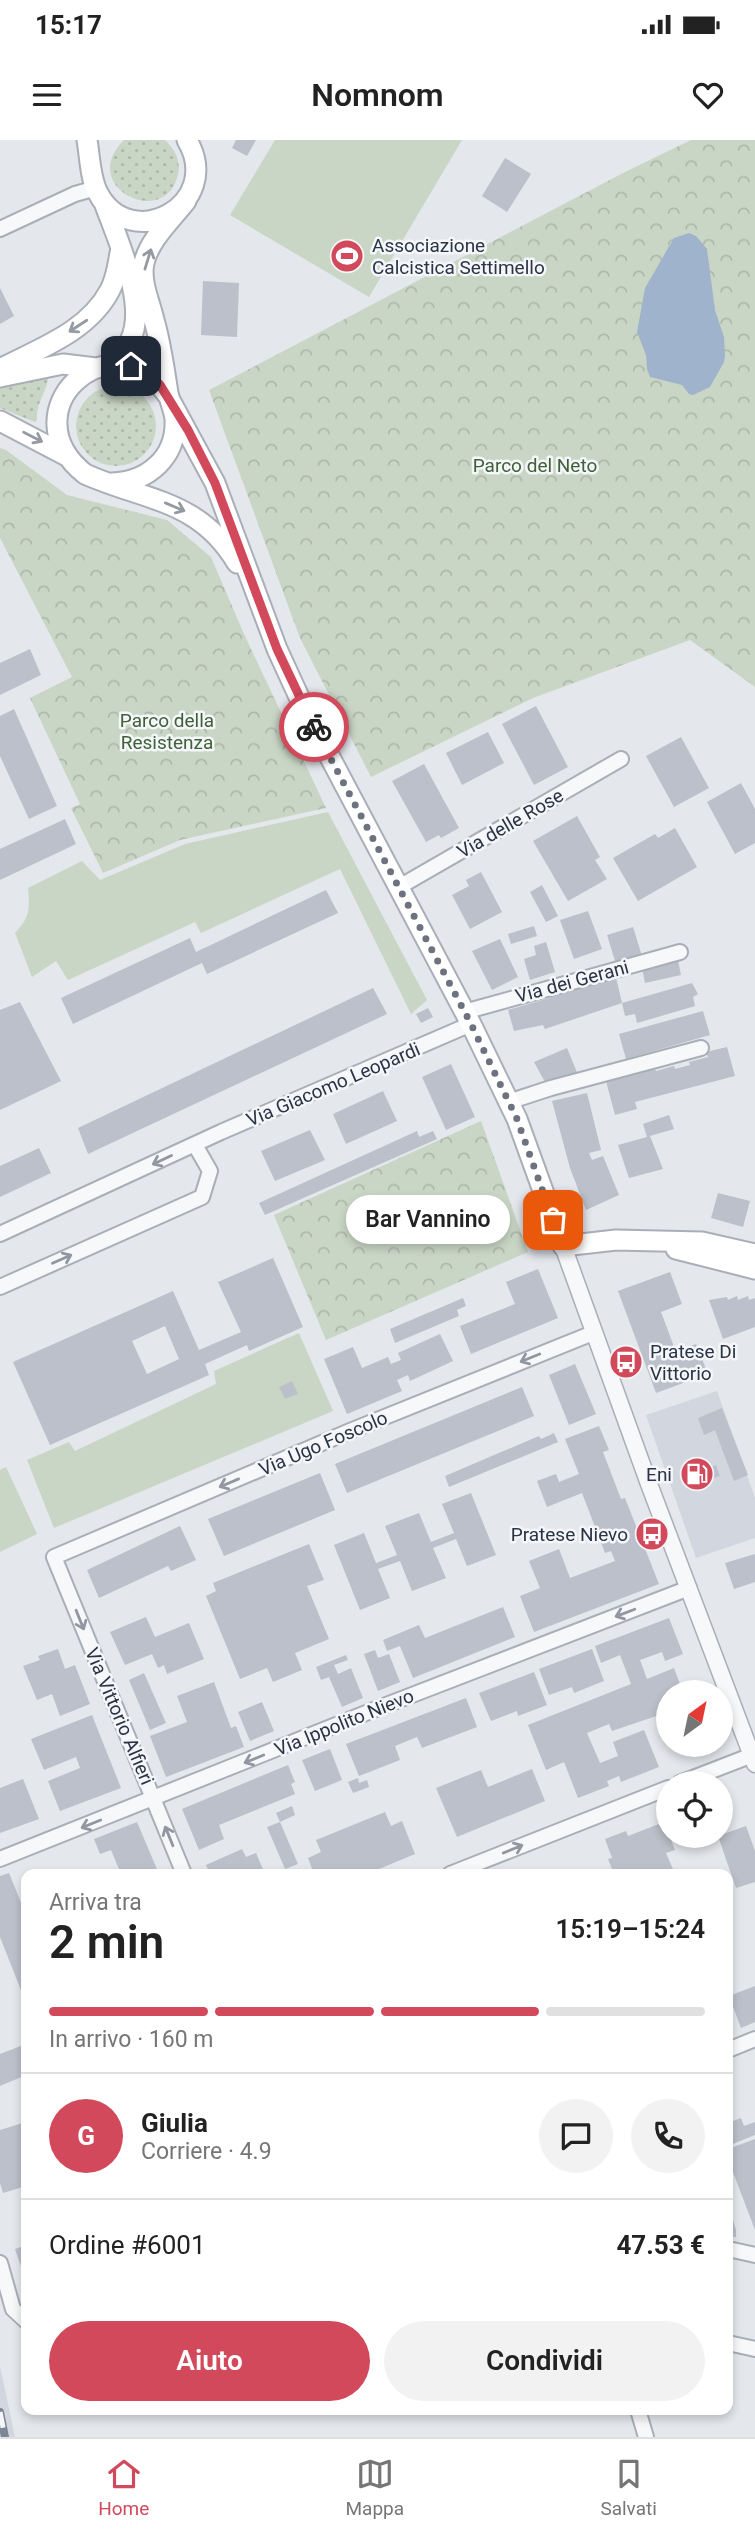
<!DOCTYPE html>
<html lang="it">
<meta charset="utf-8">
<style>
:root{--surface:#fff;--page:#f2f2f2;--text:#222;--muted:#767676;--line:#e0e0e0;--accent:#d1495b}
body{margin:0;font-family:Roboto,sans-serif;background:var(--page);color:var(--text);height:100vh;display:flex;flex-direction:column;font-size:26px;white-space:nowrap}
*{box-sizing:border-box;margin:0}
p{font-size:23px;color:var(--muted)}
.icon{flex:none;width:38px;height:38px;fill:none;stroke:currentColor;stroke-width:2;stroke-linecap:round;stroke-linejoin:round}
.map{position:relative;flex:1;overflow:hidden}
.drawer{position:absolute;left:21px;top:1729px;width:712px;height:546px;display:flex;flex-direction:column;background:var(--surface);border-radius:14px;box-shadow:0 4px 10px #0003}
.drawer>*{flex:none}
.needle{width:46px;rotate:33deg}
.controls{position:absolute;left:656px;top:1540px;display:grid;gap:14px}
.controls a{display:grid;place-items:center;width:77px;height:77px;border-radius:50%;background:var(--surface);box-shadow:0 4px 10px #0003;font-size:35px}
.pin{position:absolute;display:grid;place-items:center;width:60px;height:60px;color:#fff;margin:-30px;border-radius:14px;box-shadow:0 4px 10px #0006}
.courier{position:absolute;display:grid;place-items:center;width:70px;height:70px;margin:-35px;border:5px solid #d1495b;border-radius:50%;background:#fff;color:#222;box-shadow:0 2px 9px #0007}
.bubble{position:absolute;height:49px;border-radius:24px;background:var(--surface);box-shadow:0 4px 10px #0003;font-size:23px;font-weight:600;line-height:49px;text-align:center}
.summary em{font-style:normal;font-weight:600}
.summary div{display:flex;flex-direction:column-reverse}
.summary{display:flex;align-items:center;justify-content:space-between;height:119px;padding:0 28px}
h1{font-size:46px;font-weight:600;line-height:52px}
.bar{display:grid;grid-template-columns:repeat(4,1fr);gap:10px 7px;align-content:center;height:84px;padding:0 28px}
.bar i{height:9px;border-radius:5px;background:var(--line)}
.bar .current{background:var(--accent)}
.bar p{grid-column:span 4}
.line{display:flex;align-items:center;gap:18px;padding:0 28px;border-top:2px solid var(--line)}
.line div{flex:1}
.round{display:grid;place-items:center;flex:none;width:74px;height:74px;border-radius:37px;background:var(--page)}
.action{display:flex;gap:14px;margin-top:auto;padding:14px 28px}
.action a{flex:1;height:80px;border-radius:42px;background:var(--accent);color:#fff;font-size:28px;font-weight:600;line-height:80px;text-align:center}
.action a+a{background:var(--page);color:var(--text)}
.status{display:flex;justify-content:space-between;align-items:center;height:49px;padding:0 35px;background:var(--surface);direction:ltr}
.status svg{height:19px;fill:currentColor}
header{display:flex;justify-content:space-between;align-items:center;height:91px;padding:0 28px;background:var(--surface);font-size:32px;font-weight:600}
.tab-bar{display:flex;justify-content:space-around;align-items:center;height:98px;border-top:2px solid var(--line);background:var(--surface);font-size:19px;color:var(--muted)}
.tab-bar a{display:grid;justify-items:center;gap:4px}
.tab-bar .current{color:var(--accent)}
.map>svg:first-child{display:block}
</style>
<div class="status"><b>15:17</b><svg viewBox="0 0 49 12"><path d="M0 12V9h3v3zM5 12V6h3v6zM10 12V3h3v9zM15 12V0h3v12zM26 1h20v11H26zM47 4h2v5h-2z"/></svg></div>
<header><svg class="icon" aria-label="menu" viewBox="0 0 24 24"><path d="M4 6h16M4 12h16M4 18h16"/></svg>Nomnom<svg class="icon" aria-label="heart" viewBox="0 0 24 24"><path d="M12 20l-8-8c-3-5 5-10 8-4 3-6 11-1 8 4z"/></svg></header>
<div class="map">
<svg width="755" height="2297" viewBox="0 0 755 2297">
<defs>
<pattern id="grass-dots" width="8" height="8" patternUnits="userSpaceOnUse" patternTransform="scale(1.75)"><rect width="8" height="8" fill="#c9d6c5"/><path d="M2 2h.1M6 6h.1" fill="none" stroke="#adb8ab" stroke-width="1.8" stroke-linecap="round"/></pattern>
<pattern id="park-crowns" width="20" height="18" patternUnits="userSpaceOnUse" patternTransform="scale(1.75)"><rect width="20" height="18" fill="#c9d6c5"/><path d="M2 6a3 3 0 1 1 6 0M12 15a3 3 0 1 1 6 0" fill="none" stroke="#adb8ab"/></pattern>
</defs>
<rect width="100%" height="100%" fill="#e4e7ec"/>
<path fill="#d2d6de" d="M717 1251 755 1358V1398L696 1418 646 1275Z
M0 2226 15 2297H0Z"/>
<path fill="url(#grass-dots)" d="M124 0H165C175 10 181 20 178 34 166 91 76 47 124 0Z
M48 236C48 251 36 261 37 280L35 282 0 268V242Z
M76 286a40 40 0 1 1 80 0a40 40 0 1 1-80 0Z"/>
<path fill="url(#park-crowns)" d="M691 0H755V547L690 500 533 558 371 637 300 498 209 250 627 31Z
M0 308 6 310 67 355 167 380 211 417 244 494 326 668 180 700 103 733 71 668 80 664 30 558 72 537 0 398Z
M481 981 528 1112 326 1200 274 1075Z"/>
<path fill="#c9d6c5" d="M275 0H462L369 157 230 75Z
M328 672 427 860 411 874 340 729 201 793 195 782 68 840 56 821 32 837 15 793C30 777 30 769 28 748L82 721 100 740 185 704Z
M299 1193 333 1271 54 1388 27 1320 69 1302 75 1311 216 1244 214 1231Z
M6 1327 37 1394 0 1412V1330Z"/>
<path fill="#9fb4cc" d="M689 93 696 96 707 109 715 170 724 197 725 215 724 222 710 247 693 255 689 254 682 245 650 237 647 229 646 215 637 192 645 148 674 98Z"/>
<path fill="#bbc0ca" fill-rule="evenodd" d="M236 0H256L247 16 232 8Z
M505 18 531 34 507 72 482 56Z
M203 141 239 143 237 197 201 195Z
M0 148 14 176 0 184Z
M30 509 41 535 0 555V523Z
M536 566 568 627 534 645 502 584Z
M14 569 57 666 29 679 0 616V576Z
M488 592 504 623 462 645 446 613Z
M681 597 709 648 674 667 646 616Z
M424 624 459 688 441 698 439 695 426 702 392 641Z
M741 643 755 669V703L735 714 707 662Z
M577 676 600 717 595 720 607 739 568 761 533 701Z
M65 679 76 704 0 740V709Z
M675 688 697 727 638 761 613 718 655 694 658 698Z
M481 732 502 772 470 789 452 755 469 746 466 740Z
M542 745 558 776 546 782 530 752Z
M326 750 338 773 207 834 202 823 73 884 61 858 190 798 196 812Z
M588 771 602 809 574 819 560 780Z
M534 786 537 796 511 804 508 794Z
M633 787 642 816 616 824 607 795Z
M500 799 518 837 492 850 472 811Z
M546 802 555 832 530 840 524 819 536 815 534 806Z
M678 820 681 835 645 843 642 828Z
M615 833 622 863 545 889 543 885 514 891 508 870 549 858 569 843Z
M692 843 698 854 693 857 695 866 637 883 635 874 625 876 622 863Z
M373 848 387 874 88 1014 78 988Z
M20 862 61 941 0 970V870Z
M428 868 433 877 421 883 416 874Z
M703 871 710 895 626 919 619 894Z
M727 907 735 936 635 962 637 969 615 975 606 941 655 929 656 931 674 926 675 929 690 925 689 922 708 917 706 912Z
M567 908 578 935 546 944 534 922Z
M451 924 475 977 446 990 422 937Z
M383 951 397 981 346 1004 333 974Z
M587 953 601 1010 589 1013 592 1020 603 1016 619 1055 586 1070 570 1028 552 961Z
M669 975 674 989 650 996 663 1029 629 1038 618 1005 647 997 643 984Z
M310 990 325 1020 275 1041 261 1011Z
M417 991 419 997 433 991 437 999 265 1075 259 1063Z
M39 1008 51 1033 0 1057V1026Z
M718 1053 750 1061 743 1087 711 1078Z
M273 1118 303 1187 249 1211 247 1205 205 1224 209 1235 50 1305 13 1222 173 1151 199 1210 241 1192 218 1142ZM165 1186 179 1219 147 1234 132 1201Z
M538 1129 558 1178 471 1214 460 1186 515 1164 506 1142Z
M670 1132 682 1164 661 1172 676 1212 696 1204 708 1234 656 1253 618 1151Z
M737 1156 738 1160 748 1156 749 1160 755 1158V1187L723 1199 709 1160 727 1157 728 1160Z
M463 1158 466 1166 457 1170 459 1176 395 1203 390 1189Z
M440 1194 453 1221 410 1241 408 1235 397 1240 402 1251 347 1274 324 1219 353 1207 362 1228 388 1217 391 1224 401 1220 398 1213Z
M575 1224 596 1274 569 1285 549 1235Z
M292 1241 298 1254 285 1259 279 1247Z
M522 1247 534 1276 347 1353 335 1324Z
M722 1268 748 1335 734 1341 715 1290 704 1295 698 1278Z
M599 1286 609 1310 603 1312 621 1359 625 1358 659 1444 534 1492 520 1456 540 1448 529 1421 559 1409 570 1438 615 1421 611 1411 605 1413 582 1353 547 1367 537 1341 556 1334 559 1342 579 1334 565 1299Z
M554 1293 558 1302 449 1347 445 1336 539 1296 541 1299Z
M716 1325 720 1336 688 1346 684 1336Z
M320 1333 335 1370 224 1416 208 1379Z
M471 1353 496 1415 467 1426 456 1399 433 1408 446 1438 412 1451 400 1421 378 1429 390 1458 360 1470 334 1405 364 1393 376 1423 397 1415 385 1386 419 1373 431 1402 454 1393 442 1364Z
M180 1386 196 1420 171 1431 168 1426 99 1458 87 1430Z
M309 1404 324 1440 307 1446 329 1499 295 1513 302 1530 273 1542 267 1528 240 1539 206 1456 216 1451 213 1443Z
M755 1414V1442L734 1449 725 1423Z
M503 1467 515 1497 413 1538 400 1506 387 1511 383 1500 419 1485 425 1498Z
M146 1477 155 1497 189 1483 204 1519 167 1534 164 1525 158 1528 152 1514 125 1525 110 1492Z
M669 1478 683 1514 665 1521 662 1512 640 1520 647 1539 674 1528 683 1552H668V1572L612 1591 609 1584 587 1593 600 1623 618 1616 613 1602 644 1590 659 1627 621 1642 619 1636 607 1641 609 1646 578 1658 564 1622 546 1630 528 1585 631 1544 620 1515 601 1523 595 1506Z
M58 1509 65 1529 75 1525 90 1564 60 1576 52 1554 37 1560 23 1526 40 1520 38 1516Z
M592 1509 604 1541 574 1553 572 1547 549 1555 539 1529Z
M375 1510 378 1518 389 1514 400 1542 378 1551 364 1514Z
M346 1515 348 1520 334 1525 338 1534 351 1528 363 1558 342 1567 329 1537 321 1540 316 1527Z
M534 1532 547 1565 518 1576 517 1571 491 1581 479 1553Z
M144 1533 166 1583 150 1590 129 1540Z
M214 1542 231 1588 236 1586 244 1607 166 1637 150 1596 187 1582 177 1556Z
M466 1558 477 1587 422 1608 417 1597 395 1606 400 1620 359 1636 346 1604Z
M262 1562 274 1591 250 1601 238 1572Z
M92 1575 121 1648 60 1671 48 1641 80 1628 76 1617 44 1630 31 1599Z
M330 1609 342 1640 315 1651 302 1620Z
M288 1625 295 1642 291 1644 295 1654 219 1685 224 1699 199 1710 182 1669Z
M532 1629 545 1661 457 1697 436 1648 481 1630 488 1647Z
M358 1638 359 1643 367 1640 369 1647 353 1653 348 1642Z
M23 1639 39 1679 0 1693V1648Z
M292 1666 295 1675 280 1682 276 1673Z
M385 1672 391 1686 402 1681 415 1714 367 1734H314L308 1718 321 1712 316 1700Z
M137 1682 159 1734H121L111 1710 100 1714 94 1699Z
M280 1682 298 1724 285 1729 267 1687Z
M664 1682 675 1710 666 1713 675 1734H614L608 1719 612 1718 605 1699 626 1691 628 1696Z
M746 1686 755 1711V1742L736 1748 718 1696Z
M242 1709 246 1717 256 1713 265 1734H210L206 1725Z
M9 1733 26 1775V1863L0 1797V1736Z
M755 1846V1882L741 1888 729 1856Z
M26 1904V1935L0 1946V1914Z
M741 1978 744 1986 755 1982V1995L728 2006V1983Z
M26 1982V2046L3 2053 0 2043V1990Z
M755 1999V2090L728 2019V2009Z
M728 2065 736 2090V2097H728Z
M26 2105V2141L15 2109Z"/>
<g fill="none" stroke-linecap="round" stroke-linejoin="round">
<defs>
<path id="minor" d="M0 89 75 54 96 48
M399 747 621 619
M464 872 680 812
M508 962 551 948 701 908
M0 1094 221 992 471 884
M0 1147 202 1057 210 1031 195 1005
M680 1643 755 1614
M0 1719 381 1567 689 1448
M184 1734 54 1417 350 1291 593 1193
M450 1734 668 1648
M728 1910 755 1899
M728 2109 755 2115
M0 2123 13 2169 26 2181
M728 2203 755 2209
M638 2270 646 2297"/>
<path id="tertiary" d="M563 1106 649 1344 755 1624"/>
<path id="secondary" d="M87 0C90 17 90 38 98 53 130 115 225 65 187 0
M105 65C118 101 148 165 130 201 125 211 115 217 108 225
M0 229C40 208 88 192 110 150 117 137 118 122 121 108
M0 237 63 224 96 228
M169 257C110 174 7 272 85 334 145 361 199 359 237 423
M171 262 215 343 277 509 305 570 471 884 517 979 563 1106 616 1100 702 1102 755 1114
M0 281 65 315
M112 343C148 342 177 317 175 279 174 270 170 262 168 253 164 228 161 204 154 180 150 162 140 142 144 123 149 100 172 79 186 61
M676 1109 755 1129"/>
</defs>
<use href="#minor" stroke="#a9aeb7" stroke-width="18"/>
<use href="#tertiary" stroke="#a9aeb7" stroke-width="19"/>
<use href="#secondary" stroke="#a9aeb7" stroke-width="23"/>
<use href="#minor" stroke="#f7f8fa" stroke-width="14"/>
<use href="#tertiary" stroke="#f7f8fa" stroke-width="16"/>
<use href="#secondary" stroke="#fff" stroke-width="19"/>
<defs>
<path id="rail" d="M0 2272 5 2297"/>
</defs>
<use href="#rail" stroke="#7d8696" stroke-width="8"/>
<use href="#rail" stroke="#f4f6f9" stroke-width="5" stroke-dasharray="16" stroke-linecap="butt"/>
</g>
<defs><path id="oneway-shaft" d="M-6 0H5M1.5-3L5.5 0L1.5 3" fill="none" stroke-width="1.6" stroke-linecap="round" stroke-linejoin="round" transform="scale(1.75)"/></defs>
<g stroke="#959aa2">
<use href="#oneway-shaft" transform="translate(148 119) rotate(-73)"/>
<use href="#oneway-shaft" transform="translate(78 186) rotate(147)"/>
<use href="#oneway-shaft" transform="translate(33 297) rotate(27)"/>
<use href="#oneway-shaft" transform="translate(175 367) rotate(23)"/>
</g>
<g stroke="#9196a0">
<use href="#oneway-shaft" transform="translate(162 1020) rotate(155)"/>
<use href="#oneway-shaft" transform="translate(62 1119) rotate(-24)"/>
<use href="#oneway-shaft" transform="translate(530 1218) rotate(158)"/>
<use href="#oneway-shaft" transform="translate(229 1343) rotate(157)"/>
<use href="#oneway-shaft" transform="translate(625 1473) rotate(159)"/>
<use href="#oneway-shaft" transform="translate(80 1480) rotate(68)"/>
<use href="#oneway-shaft" transform="translate(254 1619) rotate(158)"/>
<use href="#oneway-shaft" transform="translate(91 1684) rotate(158)"/>
<use href="#oneway-shaft" transform="translate(169 1696) rotate(-112)"/>
<use href="#oneway-shaft" transform="translate(513 1709) rotate(-22)"/>
</g>
<g fill="none" stroke-linecap="round" stroke-linejoin="round">
<path stroke="#6c737f" stroke-width="7" stroke-dasharray="0 12.6" d="M314 587 471 884 517 979 553 1080"/>
<path stroke="#d1495b" stroke-width="9" d="M131 226 152 237 160 245 188 290 215 343 277 509 314 587"/>
</g>
<defs>
<symbol id="stadium-disc" viewBox="-11 -11 22 22"><circle r="9.5" fill="#d1495b" stroke="#f4f6f9"/><path d="M0-5a6.5 5 0 1 0 0 10a6.5 5 0 1 0 0-10ZM-3.5-1.8h7v3.6h-7Z" fill="#fff"/></symbol>
<symbol id="bus-disc" viewBox="-11 -11 22 22"><circle r="9.5" fill="#d1495b" stroke="#f4f6f9"/><path d="M-5-6H5V4H4V6H2V4H-2V6H-4V4H-5ZM-3.5-4V0h7V-4ZM-3.5 1.2v1.5H-2V1.2ZM2 1.2v1.5H3.5V1.2Z" fill="#fff"/></symbol>
<symbol id="fuel-disc" viewBox="-11 -11 22 22"><circle r="9.5" fill="#d1495b" stroke="#f4f6f9"/><path d="M-5.5-6h7V0h2V4h1.3V-2.5L3-4.5l.8-.8L6-3V5H2.5V1h-1V6h-7ZM-4.2-4.7v3.2H.2V-4.7Z" fill="#fff"/></symbol>
</defs>
<g fill-rule="evenodd">
<use href="#stadium-disc" x="328" y="97" width="38" height="38"/>
<use href="#bus-disc" x="607" y="1203" width="38" height="38"/>
<use href="#fuel-disc" x="678" y="1315" width="38" height="38"/>
<use href="#bus-disc" x="633" y="1375" width="38" height="38"/>
</g>
<g text-anchor="middle" stroke-width="5" stroke-linejoin="round" paint-order="stroke">
<g font-size="19" fill="#2b3445" stroke="#f4f6f9" text-anchor="start">
<text x="372" y="112">Associazione<tspan x="372" dy="22">Calcistica Settimello</tspan></text>
<text x="650" y="1218">Pratese Di<tspan x="650" dy="22">Vittorio</tspan></text>
<text x="672" y="1341" text-anchor="end">Eni</text>
<text x="628" y="1401" text-anchor="end">Pratese Nievo</text>
</g>
<g font-size="19" fill="#3f6138" stroke="#f4f6f9">
<text x="535" y="332">Parco del Neto</text>
<text x="167" y="587">Parco della<tspan x="167" dy="22">Resistenza</tspan></text>
</g>
<g font-size="19" fill="#2b3445" stroke="#f4f6f9">
<text transform="translate(510 683) rotate(-30)" y="7">Via delle Rose</text>
<text transform="translate(572 841) rotate(-15)" y="7">Via dei Gerani</text>
<text transform="translate(333 944) rotate(-23)" y="7">Via Giacomo Leopardi</text>
<text transform="translate(323 1303) rotate(-23)" y="7">Via Ugo Foscolo</text>
<text transform="translate(120 1576) rotate(67)" y="7">Via Vittorio Alfieri</text>
<text transform="translate(344 1582) rotate(-22)" y="7">Via Ippolito Nievo</text>
</g>
</g>
</svg>
<div class="controls">
<a><svg class="needle" viewBox="-14 -14 28 28"><path d="M0-13l5 13h-10z" fill="#e53935"/><path d="M0 13l5-13h-10z" fill="#767676"/></svg></a>
<a><svg class="icon" aria-label="locate" viewBox="0 0 24 24"><circle cx="12" cy="12" r="6"/><path d="M12 2v4M12 18v4M2 12h4M18 12h4"/></svg></a>
</div>
<div class="pin" style="left:553px;top:1080px;background:#ea580c"><svg class="icon" aria-label="bag" viewBox="0 0 24 24"><path d="M5 8h14l-1 12H6zM9 8a3 3 0 0 1 6 0"/></svg></div>
<div class="pin" style="left:131px;top:226px;background:#1f2937"><svg class="icon" aria-label="home" viewBox="0 0 24 24"><path d="M3 11l9-7 9 7M6 9v11h12V9"/></svg></div>
<div class="courier" style="left:314px;top:587px"><svg class="icon" aria-label="bike" viewBox="0 0 24 24"><circle cx="6" cy="16" r="4"/><circle cx="18" cy="16" r="4"/><path d="M6 16l4-8h5l3 8M10 8l3 8H6M13 5h3"/></svg></div>
<div class="bubble" style="left:346px;top:1055px;width:164px">Bar Vannino</div>
<section class="drawer">
<div class="summary"><div><h1>2 min</h1><p>Arriva tra</p></div><em>15:19–15:24</em></div>
<div class="bar"><i class="current"></i><i class="current"></i><i class="current"></i><i></i><p>In arrivo · 160 m</p></div>
<div class="line" style="height:126px"><b class="round" style="background:var(--accent);color:#fff">G</b><div><b>Giulia</b><p>Corriere · 4.9</p></div><a class="round"><svg class="icon" aria-label="chat" viewBox="0 0 24 24"><path d="M4 5h16v11H9l-5 4z"/></svg></a><a class="round"><svg class="icon" aria-label="phone" viewBox="0 0 24 24"><path d="M5 4h4l2 5-3 2q2 4 5 5l2-3 5 2v4C11 20 4 13 5 4z"/></svg></a></div>
<div class="line" style="height:91px"><div>Ordine #6001</div><b>47.53 €</b></div>
<div class="action"><a>Aiuto</a><a>Condividi</a></div>
</section>
</div>
<nav class="tab-bar">
<a class="current"><svg class="icon" aria-label="home" viewBox="0 0 24 24"><path d="M3 11l9-7 9 7M6 9v11h12V9"/></svg>Home</a>
<a><svg class="icon" aria-label="map" viewBox="0 0 24 24"><path d="M3 6l6-2 6 2 6-2v14l-6 2-6-2-6 2zM9 4v14M15 6v14"/></svg>Mappa</a>
<a><svg class="icon" aria-label="saved" viewBox="0 0 24 24"><path d="M7 4h10v16l-5-4-5 4z"/></svg>Salvati</a>
</nav>
